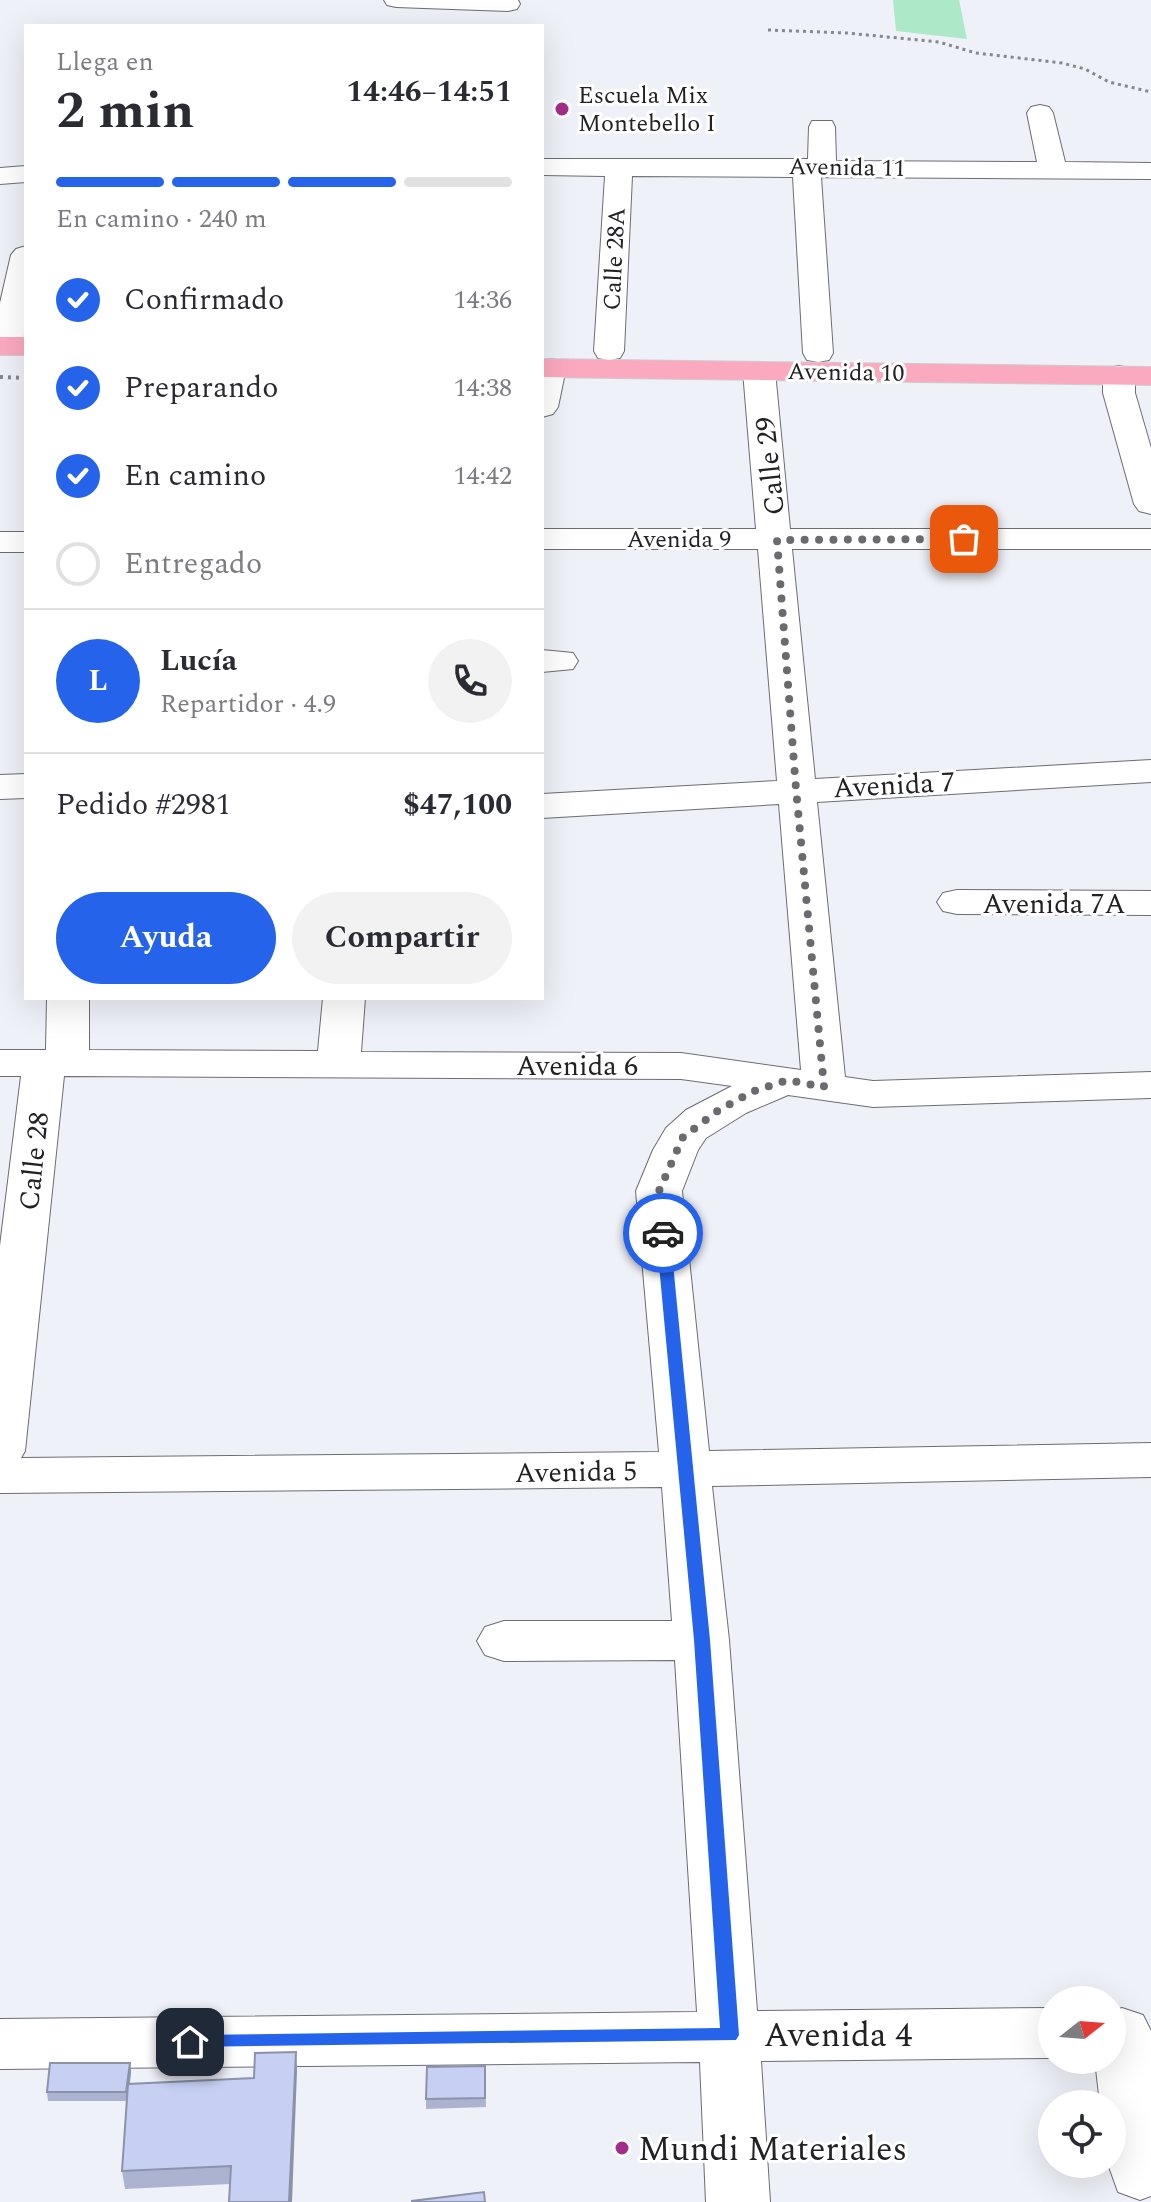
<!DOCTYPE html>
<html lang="es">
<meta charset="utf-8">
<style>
:root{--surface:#fff;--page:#f2f2f3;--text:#2b2b33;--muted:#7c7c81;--line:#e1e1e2;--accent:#2563eb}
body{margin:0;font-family:Spectral,serif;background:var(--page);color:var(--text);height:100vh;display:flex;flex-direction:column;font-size:30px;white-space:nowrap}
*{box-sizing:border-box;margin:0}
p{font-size:26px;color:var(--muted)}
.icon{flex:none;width:44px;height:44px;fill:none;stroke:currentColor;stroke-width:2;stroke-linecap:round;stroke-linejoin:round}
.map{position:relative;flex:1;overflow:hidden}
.details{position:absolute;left:24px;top:24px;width:520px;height:976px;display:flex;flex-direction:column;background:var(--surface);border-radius:0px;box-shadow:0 8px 32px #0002}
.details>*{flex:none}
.needle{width:52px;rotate:73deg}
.buttons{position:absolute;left:1038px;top:1986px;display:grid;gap:16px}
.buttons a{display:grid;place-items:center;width:88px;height:88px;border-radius:50%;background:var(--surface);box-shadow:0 8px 32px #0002;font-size:40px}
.pin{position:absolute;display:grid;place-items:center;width:68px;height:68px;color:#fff;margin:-34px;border-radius:16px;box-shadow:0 4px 12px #0006}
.courier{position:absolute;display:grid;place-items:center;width:80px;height:80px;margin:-40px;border:6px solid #2563eb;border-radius:50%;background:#fff;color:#222;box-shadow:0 2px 10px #0007}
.headline em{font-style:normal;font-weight:700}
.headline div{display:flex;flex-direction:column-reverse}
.headline{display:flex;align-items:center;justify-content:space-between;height:136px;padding:0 32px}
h1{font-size:52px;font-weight:700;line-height:60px}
.bar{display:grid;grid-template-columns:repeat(4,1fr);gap:12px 8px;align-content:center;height:96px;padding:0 32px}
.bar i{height:10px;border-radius:6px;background:var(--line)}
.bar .selected{background:var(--accent)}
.bar p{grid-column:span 4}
.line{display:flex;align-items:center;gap:20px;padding:0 32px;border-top:2px solid var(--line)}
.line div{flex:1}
.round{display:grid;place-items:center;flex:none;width:84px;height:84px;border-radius:42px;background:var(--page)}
ol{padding:0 32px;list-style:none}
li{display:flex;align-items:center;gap:24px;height:88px}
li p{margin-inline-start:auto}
li .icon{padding:8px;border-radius:50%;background:var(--accent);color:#fff;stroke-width:4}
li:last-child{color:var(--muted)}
li i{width:44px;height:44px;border:4px solid var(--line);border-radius:50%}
.action{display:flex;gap:16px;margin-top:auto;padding:16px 32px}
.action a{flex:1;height:92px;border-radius:48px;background:var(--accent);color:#fff;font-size:32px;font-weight:700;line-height:92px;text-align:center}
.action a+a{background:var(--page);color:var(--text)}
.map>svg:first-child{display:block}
</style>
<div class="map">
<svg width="1151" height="2202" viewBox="0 0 1151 2202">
<rect width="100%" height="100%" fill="#eff1f8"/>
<path fill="#ade9c9" d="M893 0H959L967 39 896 31Z"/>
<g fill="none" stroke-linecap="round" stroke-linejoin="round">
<defs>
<path id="minor" d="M384 0H518L520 4 517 9 508 11 396 7 387 5Z
M1040 105 1049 107 1053 113 1065 162 1151 163V179L821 177 833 353 829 360 818 362 807 360 803 353 793 177 632 176 624 351 620 358 609 360 598 358 594 351 605 176 542 175V159H808L809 127 812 121H832L835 127 836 161 1037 162 1027 113 1031 107Z
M26 166V182L0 184V168Z
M26 246C26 278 35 325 16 353L0 354V303L11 255 16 249Z
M550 359 561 361 566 368 558 407 553 414 542 417V361Z
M759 362 770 364 775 371 790 529H1151V549H792L815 779 1151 760V782L817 802 845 1077 873 1081 1151 1072V1098L873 1107 788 1095 746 1113 706 1138 698 1150 682 1191 709 1451 1151 1443V1477L712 1486 729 1640 757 2011 1052 2008V2058L761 2061 770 2202H706L700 2062 0 2069V2019L697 2012 675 1660 504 1661 485 1655 477 1641 485 1627 504 1621H672L662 1487 0 1493V1246L21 1076H0V1050H46L47 998H89V1050L318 1051 323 998H365L361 1052 681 1053 801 1070 779 804 542 818V794L777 781 758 549H542V529H756L743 371 748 364ZM64 1076 681 1079 732 1086 686 1110 666 1128 653 1150 636 1191 659 1452 21 1458 25 1451Z
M1119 366 1130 368 1135 375V393L1151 448V514L1139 511 1134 504 1103 393V375L1108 368Z
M0 532H26V552H0Z
M542 650 573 653 578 661 573 669 542 672Z
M26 774V798L0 799V775Z
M957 890 1151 891V915L957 914 943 911 937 902 943 893Z
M1122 2008 1143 2015 1151 2031V2196L1140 2200 1118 2192 1108 2164H1112V2104H1100L1095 2060H1112V2012Z"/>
<path id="major" d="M0 337H26V355H0Z
M542 359 1151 367V385L542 377Z"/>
</defs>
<use href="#minor" stroke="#6b6d73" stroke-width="2"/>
<use href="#major" stroke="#cececf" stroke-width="2"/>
<path stroke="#86878c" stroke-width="3" stroke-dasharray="3 4" stroke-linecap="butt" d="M768 30 847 33 939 42 976 53 1062 63 1085 69 1109 82 1151 92"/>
<path stroke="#86878c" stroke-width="4" stroke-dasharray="3 5" stroke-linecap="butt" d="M0 377 26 378"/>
<use href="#minor" fill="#fff" fill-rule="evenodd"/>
<use href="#major" fill="#fba9bf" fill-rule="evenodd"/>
</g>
<path fill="#abb3d1" d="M296 2052 297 2071 230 2184 125 2189 122 2171 127 2101H48L47 2092 130 2063 131 2072 130 2084 254 2078Z
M485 2066 486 2107 426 2109V2099Z"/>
<path fill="#8b92aa" d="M296 2052 297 2071 292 2202H289Z
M130 2063 131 2072 127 2101 126 2092Z"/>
<path fill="#c7d0f3" stroke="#8b92aa" stroke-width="2" d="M296 2052 289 2202H229L231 2166 122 2171 128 2084 254 2078 255 2053Z
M50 2063H130L126 2092H47Z
M485 2066V2098L426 2099 427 2067Z
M484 2192 485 2202H412V2201Z"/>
<path fill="#2563eb" d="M663 1229 670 1233 710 1640 739 2035 736 2040 184 2047 181 2042 190 2035 720 2028 694 1640 656 1233Z"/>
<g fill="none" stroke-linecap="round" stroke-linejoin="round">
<path stroke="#6a6a6f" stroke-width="8" stroke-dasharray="0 14.4" d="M663 1233 659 1191 683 1137 719 1110 754 1091 788 1080 824 1087 796 789 777 540 964 539"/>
</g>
<g fill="#a22e89" stroke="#fff" stroke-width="3">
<circle cx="562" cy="109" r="8"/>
<circle cx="622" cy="2148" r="8"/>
</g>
<g text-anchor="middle" stroke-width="6" stroke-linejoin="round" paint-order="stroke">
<g font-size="24" fill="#222225" stroke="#fff" text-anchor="start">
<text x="578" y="103">Escuela Mix<tspan x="578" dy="28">Montebello I</tspan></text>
</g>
<g font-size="24" fill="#222225" stroke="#fff">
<text transform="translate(847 167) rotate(1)" y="8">Avenida 11</text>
<text transform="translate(614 259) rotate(-87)" y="8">Calle 28A</text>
<text transform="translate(846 372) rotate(1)" y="8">Avenida 10</text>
<text x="679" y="547">Avenida 9</text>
</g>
<g font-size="28" fill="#222225" stroke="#fff">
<text transform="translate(769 466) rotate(-96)" y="10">Calle 29</text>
<text transform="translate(894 784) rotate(-3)" y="10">Avenida 7</text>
<text x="1054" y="913">Avenida 7A</text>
<text x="577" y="1075">Avenida 6</text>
<text transform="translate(33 1161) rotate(-84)" y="10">Calle 28</text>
<text transform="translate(576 1471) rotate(-1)" y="10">Avenida 5</text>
</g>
<g font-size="34" fill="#222225" stroke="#fff">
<text x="838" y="2046">Avenida 4</text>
</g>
<g font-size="34" fill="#222225" stroke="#fff" text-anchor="start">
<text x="638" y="2160">Mundi Materiales</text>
</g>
</g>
</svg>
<div class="buttons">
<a><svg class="needle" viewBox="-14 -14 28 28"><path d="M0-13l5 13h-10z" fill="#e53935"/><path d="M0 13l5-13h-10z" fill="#7c7c81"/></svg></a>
<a><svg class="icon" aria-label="locate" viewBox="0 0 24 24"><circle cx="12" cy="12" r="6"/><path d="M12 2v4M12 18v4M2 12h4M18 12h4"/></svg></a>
</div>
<div class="pin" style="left:964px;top:539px;background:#ea580c"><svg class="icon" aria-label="bag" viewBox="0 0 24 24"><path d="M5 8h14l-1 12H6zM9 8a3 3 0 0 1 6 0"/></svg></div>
<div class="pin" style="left:190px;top:2042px;background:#1f2937"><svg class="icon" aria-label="home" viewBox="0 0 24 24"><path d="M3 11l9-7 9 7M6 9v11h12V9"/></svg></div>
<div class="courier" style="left:663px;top:1233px"><svg class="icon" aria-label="car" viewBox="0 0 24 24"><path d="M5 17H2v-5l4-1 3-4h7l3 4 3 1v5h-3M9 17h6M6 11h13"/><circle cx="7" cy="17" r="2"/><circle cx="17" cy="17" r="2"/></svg></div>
<section class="details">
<div class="headline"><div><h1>2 min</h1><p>Llega en</p></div><em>14:46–14:51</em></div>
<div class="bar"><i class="selected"></i><i class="selected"></i><i class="selected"></i><i></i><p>En camino · 240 m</p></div>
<ol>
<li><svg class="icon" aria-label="check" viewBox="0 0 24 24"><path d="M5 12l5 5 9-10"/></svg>Confirmado<p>14:36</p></li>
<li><svg class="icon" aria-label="check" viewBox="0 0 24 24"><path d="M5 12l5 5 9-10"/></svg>Preparando<p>14:38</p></li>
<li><svg class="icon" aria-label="check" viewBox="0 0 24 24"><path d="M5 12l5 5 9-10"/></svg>En camino<p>14:42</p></li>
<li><i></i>Entregado</li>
</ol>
<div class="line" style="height:144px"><b class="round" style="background:var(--accent);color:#fff">L</b><div><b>Lucía</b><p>Repartidor · 4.9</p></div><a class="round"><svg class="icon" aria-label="phone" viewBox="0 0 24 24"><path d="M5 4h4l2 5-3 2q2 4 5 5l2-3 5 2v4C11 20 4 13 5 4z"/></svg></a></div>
<div class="line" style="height:104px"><div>Pedido #2981</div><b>$47,100</b></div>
<div class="action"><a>Ayuda</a><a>Compartir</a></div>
</section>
</div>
